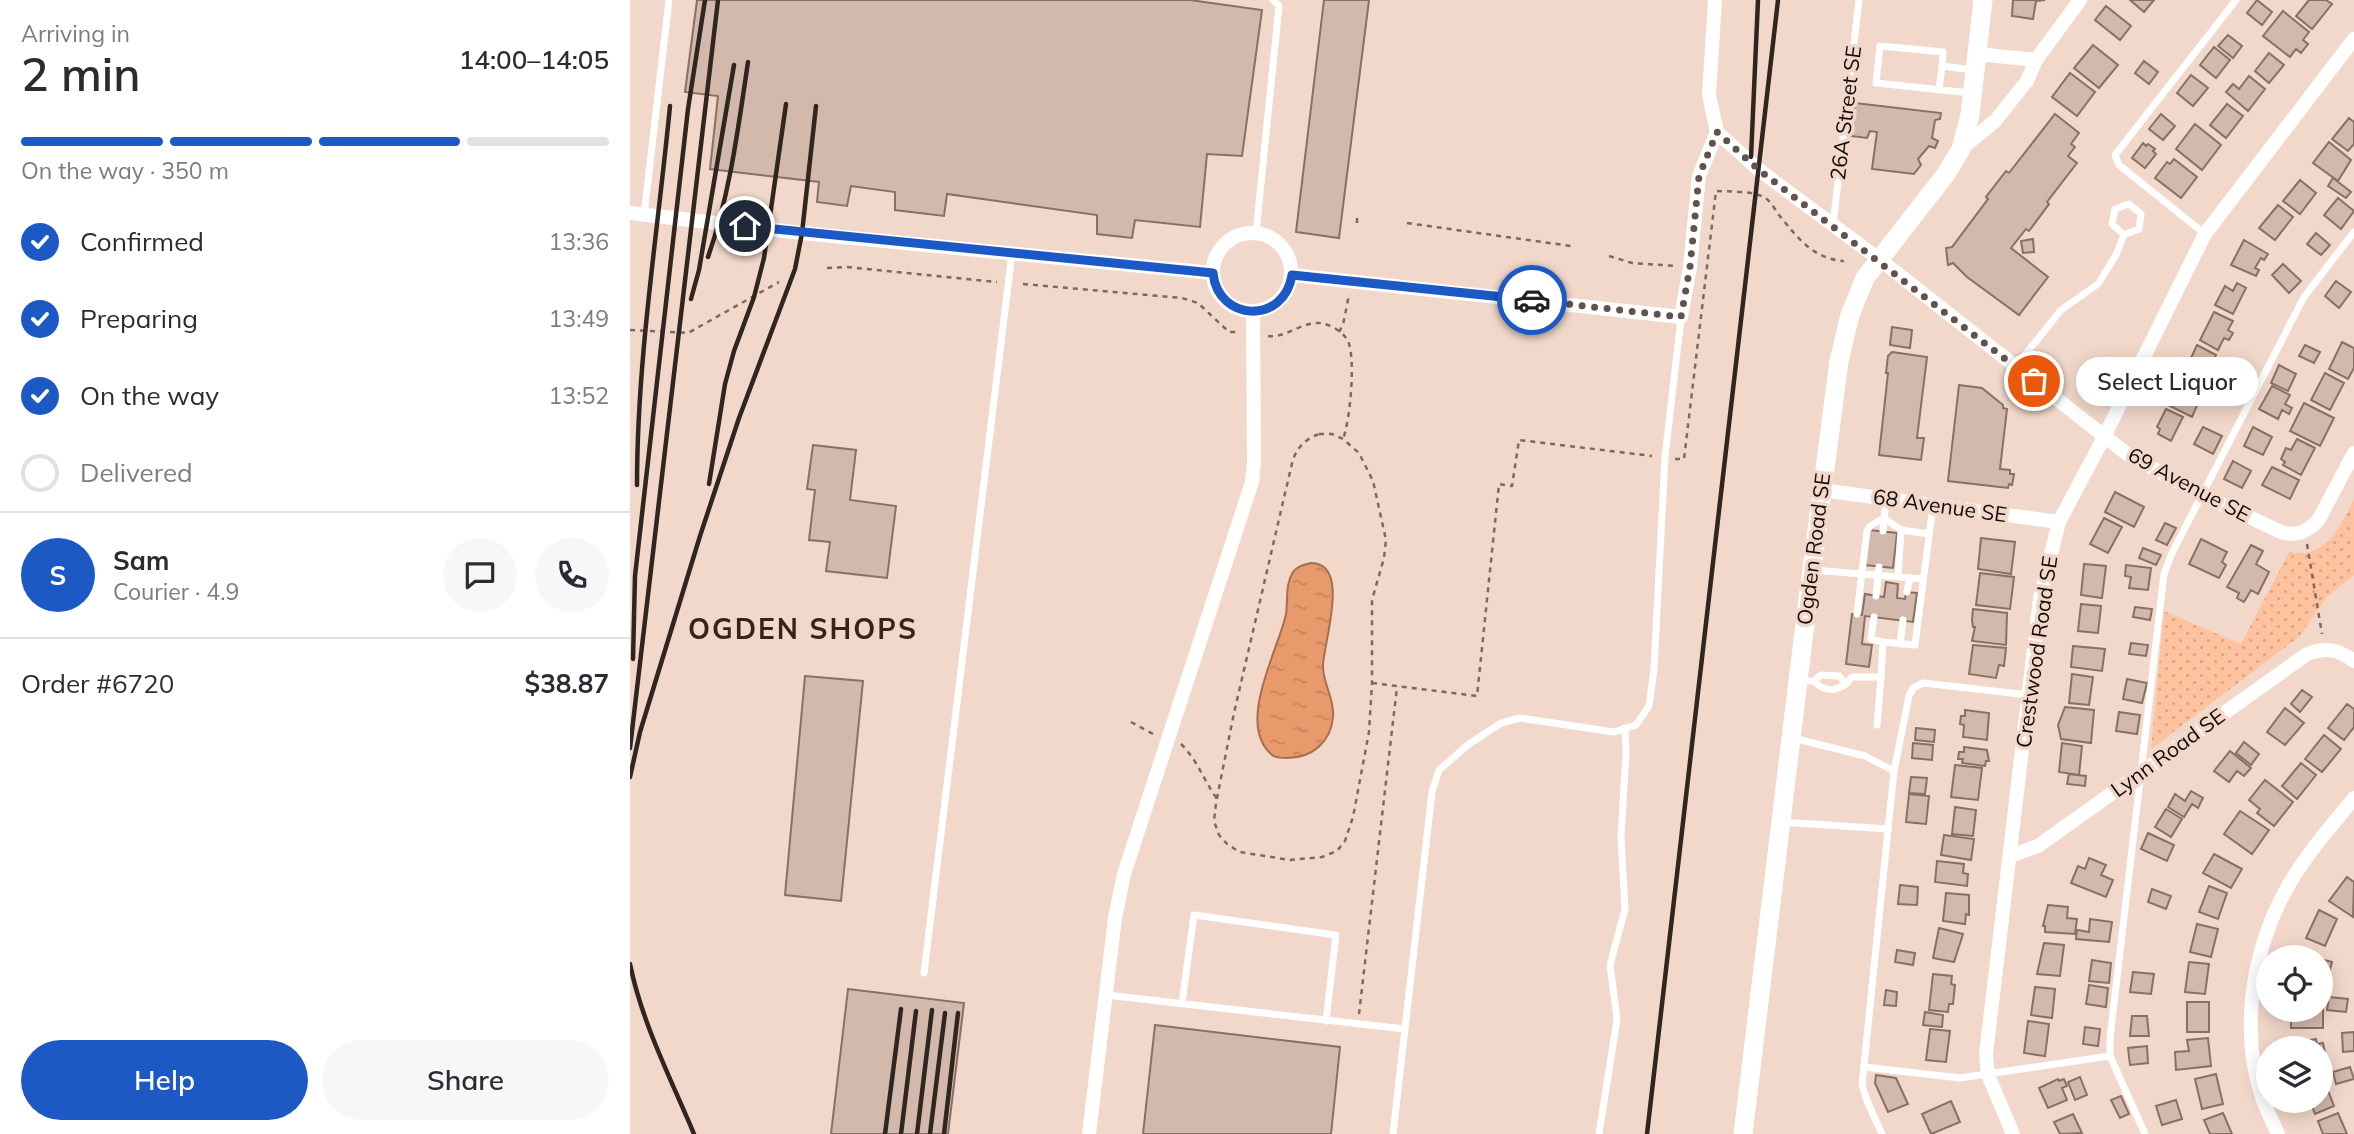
<!DOCTYPE html>
<meta charset="utf-8">
<style>
:root{--surface:#fff;--page:#f7f7f7;--text:#2b2b33;--muted:#7c7c81;--line:#e1e1e2;--accent:#1c59c5}
body{margin:0;font-family:Mulish,sans-serif;background:var(--page);color:var(--text);height:100vh;display:flex;flex-direction:column;font-size:26px;white-space:nowrap}
*{box-sizing:border-box;margin:0}
p{font-size:23px;color:var(--muted)}
.icon{flex:none;width:38px;height:38px;fill:none;stroke:currentColor;stroke-width:2;stroke-linecap:round;stroke-linejoin:round}
.map{position:relative;flex:1;overflow:hidden}
.panel{display:flex;flex-direction:column;background:var(--surface);width:630px}
.panel>*{flex:none}
.buttons{position:absolute;left:1626px;top:945px;display:grid;gap:14px}
.buttons a{display:grid;place-items:center;width:77px;height:77px;border-radius:50%;background:var(--surface);box-shadow:0 4px 18px #0003;font-size:35px}
.pin{position:absolute;display:grid;place-items:center;width:60px;height:60px;color:#fff;margin:-30px;border:4px solid #fff;border-radius:50%;box-shadow:0 2px 7px #0007}
.courier{position:absolute;display:grid;place-items:center;width:70px;height:70px;margin:-35px;border:5px solid #1c59c5;border-radius:50%;background:#fff;color:#222;box-shadow:0 2px 9px #0007}
.bubble{position:absolute;height:49px;border-radius:24px;background:var(--surface);box-shadow:0 4px 18px #0003;font-size:23px;font-weight:600;line-height:49px;text-align:center}
.overview em{font-style:normal;font-weight:600}
.overview div{display:flex;flex-direction:column-reverse}
.overview{display:flex;align-items:center;justify-content:space-between;height:119px;padding:0 21px}
h1{font-size:46px;font-weight:600;line-height:52px}
.bar{display:grid;grid-template-columns:repeat(4,1fr);gap:10px 7px;align-content:center;height:84px;padding:0 21px}
.bar i{height:9px;border-radius:5px;background:var(--line)}
.bar .active{background:var(--accent)}
.bar p{grid-column:span 4}
.line{display:flex;align-items:center;gap:18px;padding:0 21px;border-top:2px solid var(--line)}
.line div{flex:1}
.round{display:grid;place-items:center;flex:none;width:74px;height:74px;border-radius:37px;background:var(--page)}
ol{padding:0 21px;list-style:none}
li{display:flex;align-items:center;gap:21px;height:77px}
li p{margin-inline-start:auto}
li .icon{padding:7px;border-radius:50%;background:var(--accent);color:#fff;stroke-width:4}
li:last-child{color:var(--muted)}
li i{width:38px;height:38px;border:4px solid var(--line);border-radius:50%}
.action{display:flex;gap:14px;margin-top:auto;padding:14px 21px}
.action a{flex:1;height:80px;border-radius:42px;background:var(--accent);color:#fff;font-size:28px;font-weight:600;line-height:80px;text-align:center}
.action a+a{background:var(--page);color:var(--text)}
main{display:flex;flex:1;min-height:0}
.map>svg:first-child{display:block}
</style>
<main>
<section class="panel">
<div class="overview"><div><h1>2 min</h1><p>Arriving in</p></div><em>14:00–14:05</em></div>
<div class="bar"><i class="active"></i><i class="active"></i><i class="active"></i><i></i><p>On the way · 350 m</p></div>
<ol>
<li><svg class="icon" aria-label="check" viewBox="0 0 24 24"><path d="M5 12l5 5 9-10"/></svg>Confirmed<p>13:36</p></li>
<li><svg class="icon" aria-label="check" viewBox="0 0 24 24"><path d="M5 12l5 5 9-10"/></svg>Preparing<p>13:49</p></li>
<li><svg class="icon" aria-label="check" viewBox="0 0 24 24"><path d="M5 12l5 5 9-10"/></svg>On the way<p>13:52</p></li>
<li><i></i>Delivered</li>
</ol>
<div class="line" style="height:126px"><b class="round" style="background:var(--accent);color:#fff">S</b><div><b>Sam</b><p>Courier · 4.9</p></div><a class="round"><svg class="icon" aria-label="chat" viewBox="0 0 24 24"><path d="M4 5h16v11H9l-5 4z"/></svg></a><a class="round"><svg class="icon" aria-label="phone" viewBox="0 0 24 24"><path d="M5 4h4l2 5-3 2q2 4 5 5l2-3 5 2v4C11 20 4 13 5 4z"/></svg></a></div>
<div class="line" style="height:91px"><div>Order #6720</div><b>$38.87</b></div>
<div class="action"><a>Help</a><a>Share</a></div>
</section>
<div class="map">
<svg width="1724" height="1134" viewBox="0 0 1724 1134">
<defs>
<pattern id="park-dots" width="8" height="8" patternUnits="userSpaceOnUse" patternTransform="scale(1.75)"><rect width="8" height="8" fill="#fec29f"/><path d="M2 2h.1M6 6h.1" fill="none" stroke="#d9a587" stroke-width="1.8" stroke-linecap="round"/></pattern>
<pattern id="water-ripples" width="26" height="14" patternUnits="userSpaceOnUse" patternTransform="scale(1.75)"><rect width="26" height="14" fill="#e89a6c"/><path d="M2 4q2-2 4 0t4 0M15 11q2-2 4 0t4 0" fill="none" stroke="#c6835c"/></pattern>
</defs>
<rect width="100%" height="100%" fill="#f2d8ca"/>
<path fill="url(#park-dots)" d="M1724 499V575L1697 597 1669 637 1521 749 1534 611 1611 644 1659 552C1695 560 1711 527 1724 499Z"/>
<path fill="url(#water-ripples)" stroke="#a86f4d" stroke-width="2" d="M681 563C721 563 694 641 693 665 692 682 705 699 703 717 701 742 682 758 657 758 652 758 646 758 642 755 605 724 649 649 656 614 658 600 655 585 663 572 667 566 674 565 681 563Z"/>
<path fill="#d2b9ab" stroke="#887164" stroke-width="2" d="M67 0H560L632 10 612 156 577 154 570 227 505 220 502 238 467 234V215L317 194 314 216 265 210V192L221 186 217 206 187 202 189 182 80 169 88 96 55 92Z
M694 0H739L709 238 666 232Z
M1383 0H1415L1406 1 1403 19 1382 16Z
M1500 0H1524L1514 12Z
M1627 0 1642 12 1632 25 1617 13Z
M1679 0H1696L1702 4 1682 29 1666 16Z
M1476 6 1501 26 1490 40 1465 20Z
M1653 11 1679 32 1673 40 1678 44 1671 53 1666 49 1660 57 1633 36Z
M1598 35 1612 46 1603 58 1588 46Z
M1463 45 1488 65 1469 88 1444 68Z
M1584 47 1600 60 1586 78 1570 65Z
M1639 53 1654 65 1639 83 1625 71Z
M1514 61 1528 72 1519 84 1505 73Z
M1440 73 1465 92 1447 116 1422 97Z
M1561 75 1578 88 1563 106 1547 93Z
M1619 76 1635 89 1618 111 1596 92 1603 84 1609 89Z
M1225 103 1311 113 1310 119 1305 120 1302 138 1308 141 1305 148 1299 146 1288 159 1291 165 1284 174 1242 169 1247 132 1240 131 1237 138 1221 136Z
M1597 104 1613 116 1596 138 1580 125Z
M1425 114 1449 133 1441 144 1445 147 1438 156 1447 163 1417 202 1419 204 1399 231 1396 229 1381 248 1418 277 1389 315 1337 277 1323 263 1318 265 1316 248 1322 247 1358 199 1356 197 1376 171 1379 173Z
M1531 114 1545 126 1533 140 1519 129Z
M1719 118 1724 122V144L1718 151 1702 139Z
M1565 124 1591 145 1572 170 1546 149Z
M1699 142 1721 160 1708 181 1683 163Z
M1513 143 1516 146 1518 144 1525 149 1523 151 1526 154 1515 168 1502 158Z
M1544 159 1567 177 1551 198 1525 178 1537 162 1540 164Z
M1703 178 1721 192 1716 198 1698 186Z
M1670 180 1686 193 1670 214 1653 201Z
M1708 198 1724 211 1711 229 1694 215Z
M1648 205 1663 217 1645 240 1629 228Z
M1686 233 1700 245 1691 255 1677 244Z
M1403 239 1404 252 1393 253 1391 241Z
M1614 240 1638 254 1634 260 1631 258 1625 268 1629 270 1626 276 1601 265Z
M1653 264 1671 281 1659 293 1642 275Z
M1706 281 1721 292 1709 308 1695 296Z
M1607 283 1616 288 1603 314 1585 305 1595 286 1603 291Z
M1584 312 1603 321 1598 330 1603 333 1599 340 1594 338 1588 350 1570 340Z
M1262 327 1282 330 1280 348 1260 345Z
M1712 342 1724 348V368L1718 379 1699 369Z
M1567 345 1586 355 1573 379 1563 374 1566 366 1559 362Z
M1675 345 1690 352 1684 363 1669 356Z
M1262 352 1297 357 1287 438H1294L1291 460 1249 455 1258 373H1256L1258 356Z
M1649 365 1666 374 1658 391 1641 383Z
M1695 373 1714 383 1700 410 1681 400Z
M1549 374 1575 387 1562 417 1536 404 1539 399 1536 398 1540 389 1538 388 1544 377 1546 378Z
M1329 385 1352 388 1373 405V408L1377 409 1370 469 1380 470V474H1384L1382 485 1379 484 1378 488 1318 481Z
M1642 386 1660 395 1655 404 1662 408 1659 414 1652 410 1648 419 1629 409Z
M1674 403 1704 418 1690 446 1660 431Z
M1536 409 1553 417 1541 441 1528 434 1530 429 1527 427Z
M1573 427 1592 436 1583 454 1564 444Z
M1623 427 1642 437 1633 455 1614 446Z
M1667 439 1685 448 1671 475 1653 465 1655 462 1651 459 1656 448 1661 450Z
M183 445 226 450 220 500 266 506 257 578 196 571 200 542 179 540 185 490 177 489Z
M1603 461 1621 471 1612 488 1594 479Z
M1642 467 1669 480 1660 499 1632 485Z
M1485 492 1514 507 1504 527 1475 512Z
M1474 518 1492 527 1478 553 1460 544Z
M1535 523 1546 528 1537 545 1526 540Z
M1239 530 1267 533 1263 568 1235 565Z
M1351 538 1385 542 1381 574 1348 569Z
M1571 539 1597 552 1592 562 1596 565 1589 578 1559 564Z
M1621 545 1633 551 1626 564 1639 572 1628 594 1621 590 1614 602 1607 598 1609 593 1597 587Z
M1513 548 1531 555 1526 565 1509 558Z
M1454 564 1476 566 1472 598 1451 595Z
M1496 565 1521 568 1518 590 1499 588 1501 577 1495 576Z
M1350 573 1384 577 1380 609 1346 605Z
M1256 582 1268 584 1267 598 1275 599 1276 592 1287 593 1283 622 1235 616 1232 644 1242 645 1239 667 1216 664 1222 614 1232 615 1235 594 1254 597Z
M1451 604 1471 606 1468 633 1448 631Z
M1505 607 1522 609 1520 620 1503 617Z
M1343 609 1377 613 1376 645 1342 641 1345 627H1343L1342 620Z
M1501 643 1518 645 1516 656 1499 654Z
M1343 645 1376 648 1374 666 1369 665 1366 678 1339 674Z
M1443 646 1475 649 1472 671 1441 667Z
M1442 674 1463 677 1459 705 1439 703Z
M175 676 233 681 211 901 155 895Z
M1497 679 1517 683 1512 703 1493 699Z
M1672 690 1682 697 1670 712 1661 704Z
M1717 704 1724 709V727L1714 740 1698 728Z
M1435 707 1464 710 1461 743 1431 739 1428 725Z
M1655 708 1674 723 1655 745 1637 732Z
M1335 710 1359 713 1357 740 1333 737 1334 725 1330 724 1331 716H1335Z
M1489 712 1510 715 1507 734 1486 731Z
M1286 728 1305 730 1304 742 1285 740Z
M1694 735 1711 749 1692 772 1675 759Z
M1614 742 1629 754 1621 765 1606 753Z
M1283 743 1303 745 1302 760 1282 758Z
M1432 743 1452 746 1449 775 1429 772Z
M1334 747 1357 750 1359 761H1356L1355 766 1332 763 1333 759H1328L1329 752H1334Z
M1600 751 1621 768 1614 776 1607 771 1599 782 1584 771Z
M1671 763 1686 775 1667 799 1652 786Z
M1325 765 1352 768 1348 800 1321 797Z
M1439 774 1456 776 1455 786 1437 784Z
M1281 777 1297 778 1295 794 1279 793Z
M1635 780 1663 802 1644 826 1627 813 1630 809 1619 800Z
M1561 791 1573 798 1568 808 1562 804 1554 817 1538 807 1545 794 1555 801Z
M1279 794 1299 796 1296 824 1276 822Z
M1325 807 1346 810 1343 836 1322 834Z
M1536 809 1552 819 1541 837 1525 827Z
M1610 811 1639 830 1622 854 1594 834Z
M1518 833 1544 845 1537 861 1511 849Z
M1314 835 1344 839 1341 860 1311 855Z
M1584 854 1612 869 1601 888 1573 873Z
M1459 858 1476 865 1471 875 1483 880 1476 897 1441 883 1448 866 1455 869Z
M1307 861 1334 864 1333 873 1338 874 1337 886 1305 882Z
M1717 877 1724 882 1723 917 1699 901Z
M1270 885 1288 887 1287 905 1268 904Z
M1579 886 1597 893 1588 919 1569 912Z
M1522 889 1541 896 1536 909 1518 902Z
M1316 893 1339 895V915L1336 914 1335 924 1313 921Z
M1418 905 1438 907 1437 918 1447 919 1445 934 1415 932V926H1413Z
M1689 910 1707 919 1695 946 1676 938Z
M1460 919 1482 922 1479 942 1446 939 1447 930 1459 932Z
M1567 924 1588 929 1581 957 1560 952Z
M1309 928 1333 934 1324 962 1303 958Z
M1414 943 1434 945 1430 976 1407 974Z
M1267 950 1285 953 1283 965 1265 962Z
M1690 959 1702 962 1697 982 1690 980Z
M1462 960 1481 963 1479 983 1459 981Z
M1559 962 1579 964 1575 994 1555 992Z
M1503 972 1524 974 1521 994 1500 992Z
M1303 974 1322 976 1321 984 1325 985 1323 1004H1319L1318 1012 1299 1010Z
M1459 985 1478 988 1476 1007 1456 1004Z
M1405 987 1425 989 1422 1018 1401 1015Z
M218 989 334 1003 318 1134H201Z
M1256 990 1267 992 1266 1006 1254 1005Z
M1699 997 1718 999 1716 1012 1697 1010Z
M1557 1002H1579V1032H1557Z
M1690 1008H1693V1028H1661V1010Z
M1295 1012 1313 1015 1312 1027 1293 1025Z
M1502 1016H1517L1519 1036H1500Z
M1398 1021 1419 1024 1415 1056 1394 1053Z
M525 1025 710 1047 701 1134H513Z
M1455 1027 1470 1029 1468 1046 1453 1044Z
M1300 1029 1320 1031 1316 1062 1296 1060Z
M1724 1032V1051L1713 1052 1712 1033Z
M1578 1038 1581 1066 1546 1070 1545 1052 1559 1051 1557 1040Z
M1686 1039 1687 1044 1693 1043 1698 1068 1690 1069V1048H1665L1664 1043Z
M1517 1046 1518 1063 1500 1065 1498 1048Z
M1720 1067 1724 1079 1706 1084 1703 1072Z
M1586 1074 1593 1104 1572 1109 1565 1079Z
M1246 1075 1266 1078 1278 1104 1258 1112 1245 1083Z
M1450 1077 1457 1095 1445 1100 1438 1082Z
M1693 1078 1704 1106 1685 1114 1680 1101H1690V1079Z
M1428 1079 1429 1081 1434 1079 1437 1086 1432 1088 1437 1100 1418 1108 1409 1088Z
M1491 1096 1499 1114 1490 1118 1481 1100Z
M1546 1100 1552 1119 1532 1125 1526 1106Z
M1321 1101 1330 1122 1301 1134 1292 1114Z
M1593 1113 1602 1134H1580L1574 1120Z
M1708 1113 1717 1134H1693L1688 1121Z
M1443 1114 1452 1133 1430 1134 1424 1122Z"/>
<g fill="none" stroke-linecap="round" stroke-linejoin="round">
<path stroke="#7a6a61" stroke-width="2.5" stroke-dasharray="5 5" stroke-linecap="butt" d="M727 223V213
M777 223 941 246
M979 256 1002 263 1046 266
M197 268 217 267 367 282
M393 284 552 298 568 303 599 332H606
M0 330 58 333 149 282
M709 332 713 325 719 295
M638 336C655 338 669 324 686 323 697 322 713 331 718 341 726 359 720 421 713 439
M689 434H702L713 439 729 453 743 481 756 540 754 558 742 600V683L739 732 723 817 715 841 707 851 692 857 660 860 610 852 598 845 589 835 584 821 586 803 604 713 663 459C669 446 674 440 689 434Z
M1045 459H1054L1086 191C1101 192 1122 190 1135 198 1141 201 1145 210 1149 215 1168 238 1183 259 1214 261
M1677 544 1692 634
M742 683 847 696 869 484 882 486 889 440 1022 456
M501 722 523 734
M551 744C568 761 573 779 587 799
M729 1014 767 687"/>
<path stroke="#fff" stroke-width="7" d="M1309 90 1312 66
M1340 93 1246 83 1250 46 1313 52 1312 66 1344 70
M14 215 39 0
M1203 225 1229 0
M626 233 649 6 643 0
M1575 234 1489 165 1485 155 1606 0
M1386 366 1431 310 1468 284 1486 255 1494 235 1509 229 1511 214 1499 204 1485 209 1482 224 1494 235
M1271 530 1299 534
M1253 531 1256 499
M1183 570 1293 579
M1277 592 1280 578
M1246 596 1249 567
M1227 614 1237 531 1240 526 1254 518 1271 530 1268 577
M1244 617 1241 639 1253 642
M1270 644 1273 620
M1169 681H1184C1194 692 1204 692 1216 684L1209 676 1191 675 1184 681
M1216 684 1222 677H1251L1253 642 1285 645 1303 505
M1247 725 1251 677
M1163 738 1235 756 1264 771
M1151 822 1258 829
M294 973 382 253
M476 995 775 1029
M552 1003 564 915 706 935 696 1021
M1234 1067 1330 1078 1480 1056
M763 1134 802 792 809 770 839 744 871 723 890 718 984 732 1006 725 1019 706 1024 669 1035 457 1051 318
M969 1134 987 1019 980 965 995 909 991 837 996 753 995 728
M1252 1134 1237 1101 1232 1085 1264 771 1279 696 1283 688 1293 683 1399 695
M1515 1134 1480 1056V1038L1534 574 1542 553 1674 297 1724 232"/>
<path stroke="#fff" stroke-width="14" d="M1347 54 1406 60
M1087 132 1129 170 1249 259 1497 454 1560 489 1653 533C1668 536 1679 531 1689 519L1724 453
M1331 149 1365 121 1397 81 1406 60 1450 0
M0 213 172 233 583 273
M583 272a39 39 0 1 1 78 0a39 39 0 1 1-78 0Z
M662 275 1051 317 1060 267 1069 176 1087 132 1079 95 1085 0
M1191 490 1429 522
M1380 856 1408 846 1677 654C1697 647 1707 649 1724 661
M459 1134 485 918 494 874 622 482 624 461 623 312
M1383 1134 1358 1075 1356 1054 1410 598 1429 522 1474 437 1575 234 1724 39
M1648 1134C1643 1123 1637 1111 1633 1100 1609 1032 1622 950 1657 888 1675 855 1701 827 1724 798"/>
<path stroke="#fff" stroke-width="19" d="M1113 1134 1177 607 1209 361 1220 315 1235 278 1316 174 1331 149 1340 115 1353 0"/>
<path stroke="#312520" stroke-width="4.5" d="M1121 157 1128 0
M78 257C100 194 108 129 118 62
M61 299 69 270 104 65
M79 484 95 384 104 351 124 297 134 258 156 104
M7 485C7 358 28 231 40 106
M3 659 5 576 58 109 75 0
M0 748 88 0
M0 777 10 732 70 536 109 418 165 269 172 233 186 106
M0 964C12 1023 41 1079 64 1134
M255 1134 271 1009
M271 1134 286 1011
M287 1134 302 1010
M300 1134 315 1013
M314 1134 328 1013
M1017 1134 1148 0"/>
</g>
<g fill="none" stroke-linecap="round" stroke-linejoin="round">
<path stroke="#61524b" stroke-width="7" stroke-dasharray="0 12.6" d="M902 300 1051 317 1060 267 1069 176 1087 132 1129 170 1404 381"/>
<path stroke="#1c59c5" stroke-width="9" d="M115 226 583 273C588 322 654 325 662 275L902 300"/>
</g>
<g text-anchor="middle" stroke-width="7" stroke-linejoin="round" paint-order="stroke">
<g font-size="21" fill="#130a06" stroke="#f2d8ca">
<text transform="translate(1216 113) rotate(-83)" y="7">26A Street SE</text>
<text transform="translate(1559 485) rotate(28)" y="7">69 Avenue SE</text>
<text transform="translate(1310 506) rotate(8)" y="7">68 Avenue SE</text>
<text transform="translate(1184 549) rotate(-83)" y="7">Ogden Road SE</text>
<text transform="translate(1407 652) rotate(-82)" y="7">Crestwood Road SE</text>
<text transform="translate(1538 753) rotate(-36)" y="7">Lynn Road SE</text>
</g>
<g font-size="28" font-weight="bold" letter-spacing="2" fill="#372419" stroke="#f2d8ca">
<text x="173" y="639">OGDEN SHOPS</text>
</g>
</g>
</svg>
<div class="buttons">
<a><svg class="icon" aria-label="locate" viewBox="0 0 24 24"><circle cx="12" cy="12" r="6"/><path d="M12 2v4M12 18v4M2 12h4M18 12h4"/></svg></a>
<a><svg class="icon" aria-label="layers" viewBox="0 0 24 24"><path d="M12 4l9 5-9 5-9-5zM3 14l9 5 9-5"/></svg></a>
</div>
<div class="pin" style="left:1404px;top:381px;background:#ea580c"><svg class="icon" aria-label="bag" viewBox="0 0 24 24"><path d="M5 8h14l-1 12H6zM9 8a3 3 0 0 1 6 0"/></svg></div>
<div class="pin" style="left:115px;top:226px;background:#1f2937"><svg class="icon" aria-label="home" viewBox="0 0 24 24"><path d="M3 11l9-7 9 7M6 9v11h12V9"/></svg></div>
<div class="courier" style="left:902px;top:300px"><svg class="icon" aria-label="car" viewBox="0 0 24 24"><path d="M5 17H2v-5l4-1 3-4h7l3 4 3 1v5h-3M9 17h6M6 11h13"/><circle cx="7" cy="17" r="2"/><circle cx="17" cy="17" r="2"/></svg></div>
<div class="bubble" style="left:1446px;top:357px;width:182px">Select Liquor</div>
</div>
</main>
